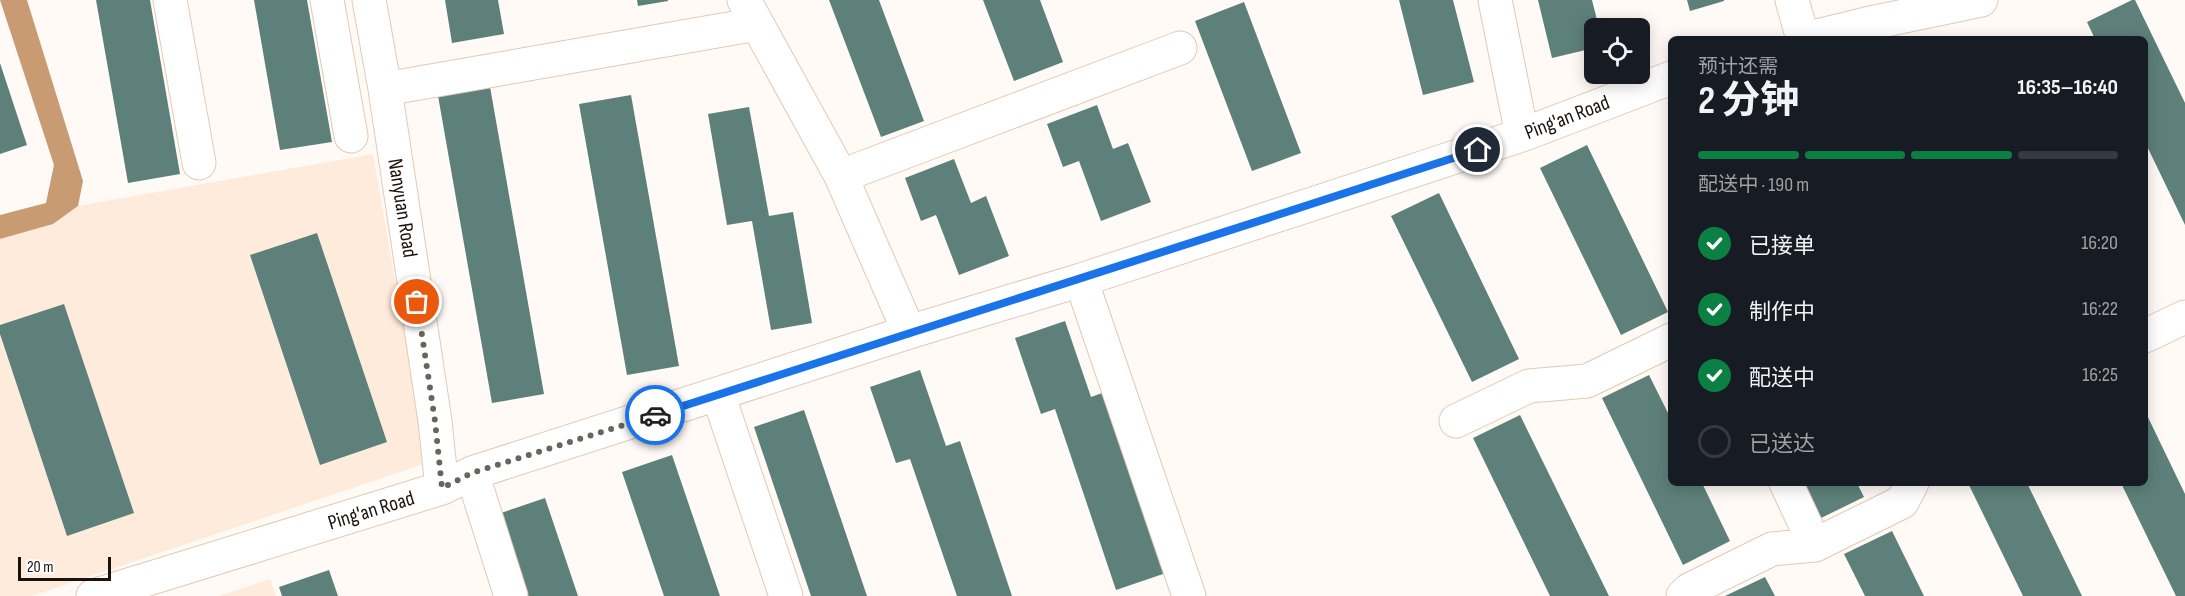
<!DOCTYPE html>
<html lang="zh">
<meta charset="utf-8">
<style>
:root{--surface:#171b24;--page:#20242c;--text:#f1f3f6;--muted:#9ea1a6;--line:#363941;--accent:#0b8043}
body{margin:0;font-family:"Sofia Sans Condensed","Noto Sans SC",sans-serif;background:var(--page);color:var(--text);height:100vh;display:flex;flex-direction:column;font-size:22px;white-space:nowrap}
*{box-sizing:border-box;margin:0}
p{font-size:20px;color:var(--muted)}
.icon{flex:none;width:33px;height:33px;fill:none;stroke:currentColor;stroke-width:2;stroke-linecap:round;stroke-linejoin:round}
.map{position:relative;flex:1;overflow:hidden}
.panel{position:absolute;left:1668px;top:36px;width:480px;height:450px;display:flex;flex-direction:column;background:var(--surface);border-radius:9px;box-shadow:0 3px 15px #0003}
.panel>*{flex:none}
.buttons{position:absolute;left:1584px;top:18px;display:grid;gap:12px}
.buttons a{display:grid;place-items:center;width:66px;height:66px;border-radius:9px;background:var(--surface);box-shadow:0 3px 15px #0003;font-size:30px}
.scale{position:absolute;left:18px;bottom:15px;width:93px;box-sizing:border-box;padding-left:6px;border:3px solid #1b130b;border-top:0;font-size:16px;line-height:21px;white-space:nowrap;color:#1b130b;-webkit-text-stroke:4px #fff;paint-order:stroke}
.pin{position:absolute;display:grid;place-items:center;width:51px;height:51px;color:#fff;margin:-26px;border:3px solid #fff;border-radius:50%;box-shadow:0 2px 6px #0007}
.courier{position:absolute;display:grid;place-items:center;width:60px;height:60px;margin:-30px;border:4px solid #1a73e8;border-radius:50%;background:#fff;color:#222;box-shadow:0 2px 8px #0007}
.head em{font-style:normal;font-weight:700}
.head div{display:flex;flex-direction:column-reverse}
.head{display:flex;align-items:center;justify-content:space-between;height:102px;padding:0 30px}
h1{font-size:39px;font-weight:700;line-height:45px}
.bar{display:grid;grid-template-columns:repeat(4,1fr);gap:9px 6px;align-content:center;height:72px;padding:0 30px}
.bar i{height:8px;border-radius:4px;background:var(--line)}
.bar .active{background:var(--accent)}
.bar p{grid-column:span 4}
ol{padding:0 30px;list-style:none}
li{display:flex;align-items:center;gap:18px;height:66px}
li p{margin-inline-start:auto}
li .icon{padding:6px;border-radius:50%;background:var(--accent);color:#fff;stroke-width:4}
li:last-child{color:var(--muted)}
li i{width:33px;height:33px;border:3px solid var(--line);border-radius:50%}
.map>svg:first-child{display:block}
</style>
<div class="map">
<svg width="2185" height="596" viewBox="0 0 2185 596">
<rect width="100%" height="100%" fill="#fffaf5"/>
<path fill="#ffebdb" d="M373 154 427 463 32 596H0V239L53 224 78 206Z
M270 579 276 596H219Z"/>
<path fill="#c89b73" d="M0 0H27L83 181 78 206 53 224 0 239V215L46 203 54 165Z"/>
<path fill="#5d817a" d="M96 0H150L180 174 128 183Z
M254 0H307L332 142 280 150Z
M445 0H498L504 34 452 43Z
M637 0H668V1L638 6Z
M829 0H879L924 121 881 137Z
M983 0H1040L1063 62 1014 81Z
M1399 0H1453L1474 82 1423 95Z
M1538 0H1592L1599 28H1594V48L1552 58Z
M1687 0H1724V1L1690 11Z
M2132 0H2135L2185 103V225L2145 142V39H2095L2087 22Z
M1244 2 1301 153 1252 171 1195 21Z
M0 63 27 145 0 154Z
M489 81 544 394 492 403 437 90Z
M631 95 679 366 627 375 579 104Z
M1097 105 1113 149 1128 143 1151 202 1101 221 1079 161 1063 167 1047 124Z
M749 107 769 216 793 212 812 323 771 330 752 221 727 225 708 114Z
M1587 145 1668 312 1621 335 1540 168Z
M954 159 971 203 986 196 1009 256 959 275 936 215 921 221 905 178Z
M1439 193 1519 359 1472 382 1391 216Z
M317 233 387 442 320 465 250 255Z
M64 304 134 513 67 536 0 334V325Z
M1065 321 1091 397 1105 392 1166 573 1116 590 1055 409 1041 414 1015 338Z
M920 370 946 446 960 441 1012 596H957L910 459 896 463 870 387Z
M1649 375 1671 419V483H1702L1730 541 1683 565 1602 398Z
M804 410 867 596H811L754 427Z
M2145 411 2185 494V596H2176L2121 483H2145Z
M1520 415 1609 596H1550L1473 438Z
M672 455 720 596H664L622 472Z
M1799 483H1857L1864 497 1817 520Z
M1968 483H2027L2082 596H2023Z
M545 498 578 596H522L495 515Z
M1892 531 1924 596H1865L1844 554Z
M329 570 338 596H282L279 587Z
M1765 577 1775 596H1725Z"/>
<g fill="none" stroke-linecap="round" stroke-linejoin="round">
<defs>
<path id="minor" d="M170 0 199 163
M327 0 351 136
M369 0 385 89 435 421 442 488
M744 0 841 176 909 332
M1495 0 1522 135
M1792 0 1803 39
M1805 39 1866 24 1981 0
M385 89 757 24
M841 176 1180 48
M1081 280 1189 596
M2145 336 2185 317
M718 394 786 596
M1456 421 1529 386 1587 381 1671 340
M472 473 511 596
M1786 483 1815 545
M93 596 442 488 472 473 909 332 1081 280 1522 135 1671 78
M1683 596 1689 590 1772 549 1815 545 1902 502 1912 483"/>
</defs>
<use href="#minor" stroke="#e3c9b4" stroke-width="35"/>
<use href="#minor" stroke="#fff" stroke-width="33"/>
</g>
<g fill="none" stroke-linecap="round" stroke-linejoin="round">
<path stroke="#6b645d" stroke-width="6" stroke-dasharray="0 10.8" d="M417 302 435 421 442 488 472 473 655 415"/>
<path stroke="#1a73e8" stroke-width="8" d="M655 415C930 327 1204 239 1478 150"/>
</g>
<g text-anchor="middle" stroke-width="6" stroke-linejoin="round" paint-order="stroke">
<g font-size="21" fill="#1b130b" stroke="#fff">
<text transform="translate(1567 117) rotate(-21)" y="7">Ping'an Road</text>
<text transform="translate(403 208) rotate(81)" y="7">Nanyuan Road</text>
<text transform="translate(371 510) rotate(-17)" y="7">Ping'an Road</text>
</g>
</g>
</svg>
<div class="buttons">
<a><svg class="icon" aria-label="locate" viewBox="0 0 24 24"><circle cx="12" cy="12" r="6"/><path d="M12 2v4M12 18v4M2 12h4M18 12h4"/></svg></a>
</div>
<div class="scale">20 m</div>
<div class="pin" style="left:417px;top:302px;background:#ea580c"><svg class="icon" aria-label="bag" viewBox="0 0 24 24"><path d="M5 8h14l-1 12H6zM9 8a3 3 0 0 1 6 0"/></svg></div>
<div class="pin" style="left:1478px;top:150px;background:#1f2937"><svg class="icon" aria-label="home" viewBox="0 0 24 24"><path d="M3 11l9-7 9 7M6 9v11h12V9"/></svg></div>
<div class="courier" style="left:655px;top:415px"><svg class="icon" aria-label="car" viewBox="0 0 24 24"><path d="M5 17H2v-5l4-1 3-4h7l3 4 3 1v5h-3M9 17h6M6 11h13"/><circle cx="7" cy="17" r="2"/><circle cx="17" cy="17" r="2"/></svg></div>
<section class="panel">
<div class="head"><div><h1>2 分钟</h1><p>预计还需</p></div><em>16:35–16:40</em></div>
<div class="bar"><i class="active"></i><i class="active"></i><i class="active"></i><i></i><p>配送中 · 190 m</p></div>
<ol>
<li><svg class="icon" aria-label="check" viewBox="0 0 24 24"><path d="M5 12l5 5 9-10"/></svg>已接单<p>16:20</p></li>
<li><svg class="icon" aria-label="check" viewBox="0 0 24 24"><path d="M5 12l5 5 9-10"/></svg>制作中<p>16:22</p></li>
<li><svg class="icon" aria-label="check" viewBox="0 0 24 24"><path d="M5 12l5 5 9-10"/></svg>配送中<p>16:25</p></li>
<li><i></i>已送达</li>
</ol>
</section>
</div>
